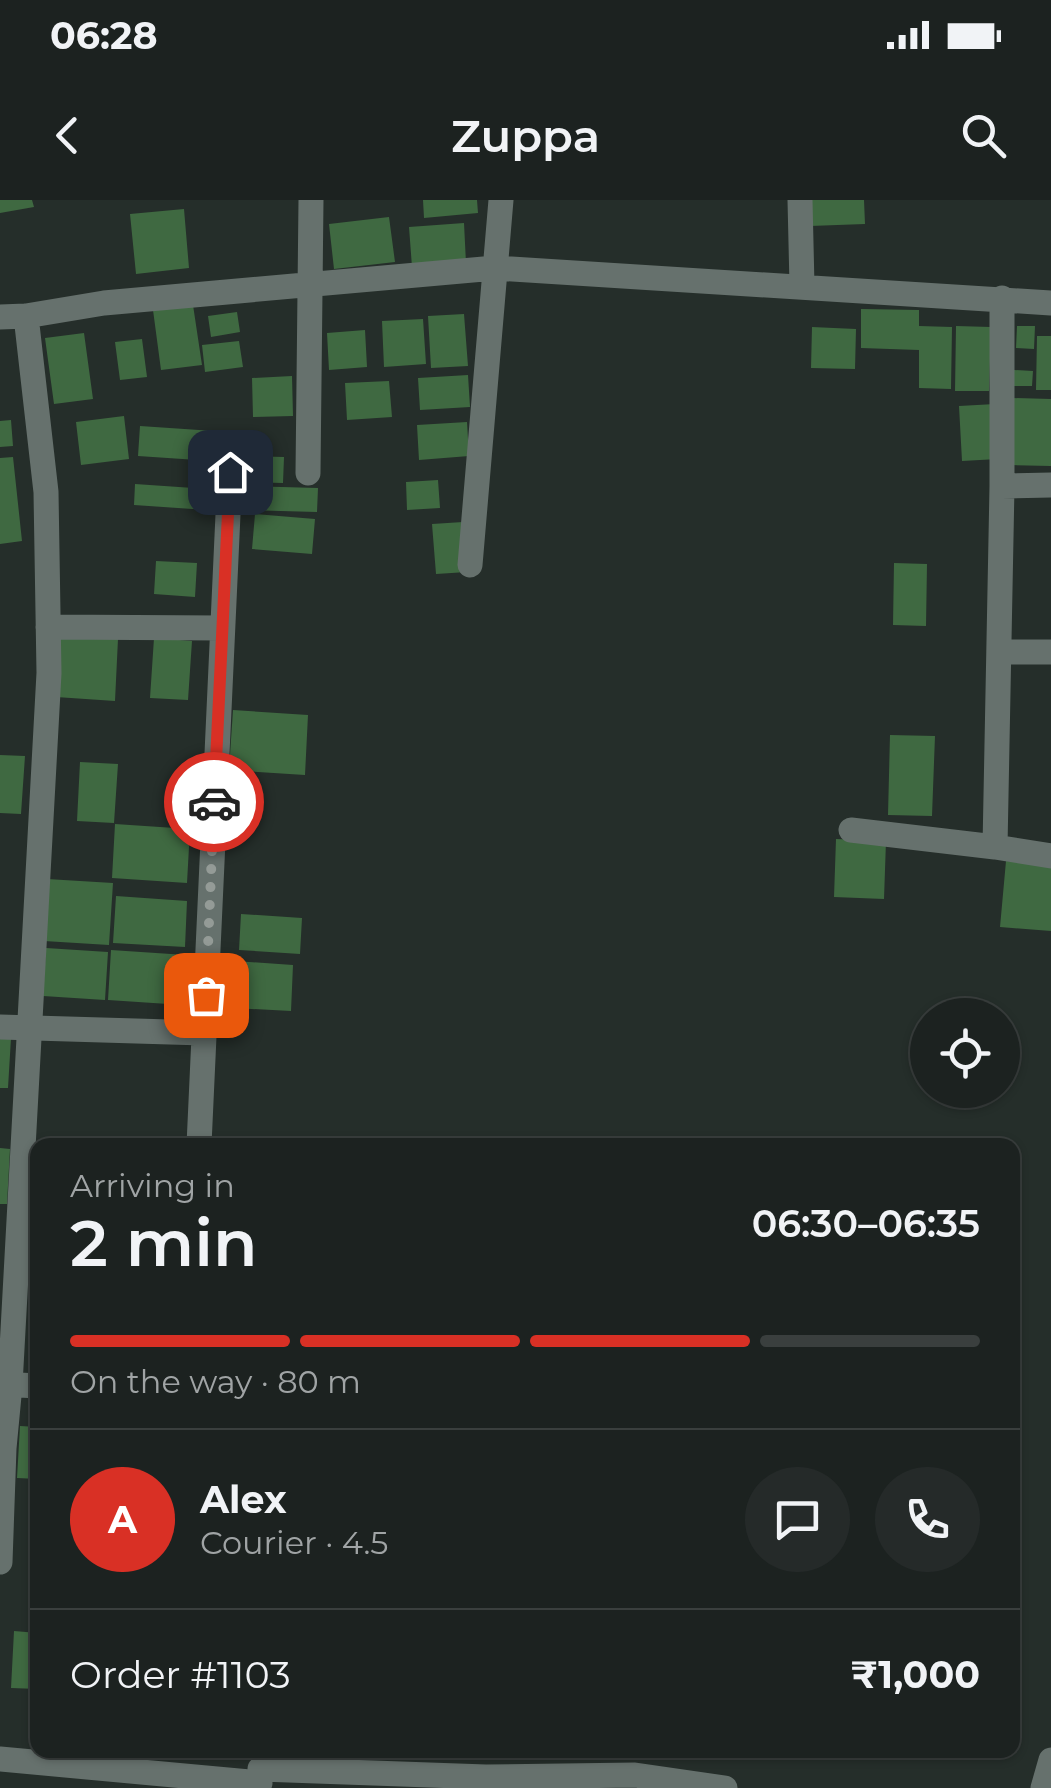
<!DOCTYPE html>
<meta charset="utf-8">
<style>
:root{--surface:#1c2220;--page:#252a29;--text:#f1f3f6;--muted:#a0a4a5;--line:#3a3f3e;--accent:#d93025}
body{margin:0;font-family:Montserrat,sans-serif;background:var(--page);color:var(--text);height:100vh;display:flex;flex-direction:column;font-size:38px;white-space:nowrap}
*{box-sizing:border-box;margin:0}
p{font-size:32px;color:var(--muted)}
.icon{flex:none;width:55px;height:55px;fill:none;stroke:currentColor;stroke-width:2;stroke-linecap:round;stroke-linejoin:round}
.map{position:relative;flex:1;overflow:hidden}
.panel{position:absolute;left:30px;top:938px;width:990px;height:620px;display:flex;flex-direction:column;background:var(--surface);border-radius:20px;box-shadow:0 2px 8px #0004,0 0 0 2px var(--line)}
.panel>*{flex:none}
.buttons{position:absolute;left:910px;top:798px;display:grid;gap:20px}
.buttons a{display:grid;place-items:center;width:110px;height:110px;border-radius:50%;background:var(--surface);box-shadow:0 2px 8px #0004,0 0 0 2px var(--line);font-size:50px}
.pin{position:absolute;display:grid;place-items:center;width:85px;height:85px;color:#fff;margin:-42px;border-radius:20px;box-shadow:0 5px 15px #0006}
.courier{position:absolute;display:grid;place-items:center;width:100px;height:100px;margin:-50px;border:8px solid #d93025;border-radius:50%;background:#fff;color:#222;box-shadow:0 2px 12px #0007}
.headline em{font-style:normal;font-weight:600}
.headline div{display:flex;flex-direction:column-reverse}
.headline{display:flex;align-items:center;justify-content:space-between;height:170px;padding:0 40px}
h1{font-size:65px;font-weight:600;line-height:75px}
.bar{display:grid;grid-template-columns:repeat(4,1fr);gap:15px 10px;align-content:center;height:120px;padding:0 40px}
.bar i{height:12px;border-radius:8px;background:var(--line)}
.bar .selected{background:var(--accent)}
.bar p{grid-column:span 4}
.line{display:flex;align-items:center;gap:25px;padding:0 40px;border-top:2px solid var(--line)}
.line div{flex:1}
.round{display:grid;place-items:center;flex:none;width:105px;height:105px;border-radius:52px;background:var(--page)}
.status{display:flex;justify-content:space-between;align-items:center;height:70px;padding:0 50px;background:var(--surface);direction:ltr}
.status svg{height:28px;fill:currentColor}
header{display:flex;justify-content:space-between;align-items:center;height:130px;padding:0 40px;background:var(--surface);font-size:45px;font-weight:600}
.map>svg:first-child{display:block}
</style>
<div class="status"><b>06:28</b><svg viewBox="0 0 49 12"><path d="M0 12V9h3v3zM5 12V6h3v6zM10 12V3h3v9zM15 12V0h3v12zM26 1h20v11H26zM47 4h2v5h-2z"/></svg></div>
<header><svg class="icon" aria-label="back" viewBox="0 0 24 24"><path d="M15 5l-7 7 7 7"/></svg>Zuppa<svg class="icon" aria-label="search" viewBox="0 0 24 24"><circle cx="10" cy="10" r="6"/><path d="M15 15l6 6"/></svg></header>
<div class="map">
<svg width="1051" height="1588" viewBox="0 0 1051 1588">
<rect width="100%" height="100%" fill="#252e2a"/>
<path fill="#3f6941" d="M0 0H32L34 7 0 13Z
M423 0H477L478 13 424 18Z
M809 0H864L865 24 810 26Z
M184 9 189 68 136 74 130 14Z
M389 17 395 62 334 69 329 24Z
M464 23 466 63 412 67 409 27Z
M193 105 202 165 161 170 153 110Z
M861 109 919 110V126L952 127 951 189 919 188V150L861 148Z
M237 112 240 132 211 137 208 116Z
M464 114 468 166 431 168 428 116Z
M423 119 426 164 384 167 382 121Z
M956 126 991 127 989 191H955Z
M1017 126H1035L1034 149 1016 148Z
M812 127 856 129 855 169 811 168Z
M365 130 367 167 329 170 327 133Z
M84 133 93 199 54 204 45 138Z
M1037 136H1051V190H1036Z
M142 139 147 177 120 180 115 142Z
M239 141 243 167 205 172 202 145Z
M1014 170 1033 171 1032 186H1014Z
M468 175 470 207 420 210 418 178Z
M292 176 293 216 253 217 252 178Z
M389 181 392 217 347 220 345 183Z
M1013 198 1051 199V266L1011 265Z
M995 204 998 259 962 261 959 206Z
M124 216 129 259 81 265 76 222Z
M11 220 13 246 0 247V221Z
M467 222 469 256 419 260 417 225Z
M140 226 214 231 212 261 138 256Z
M245 256 284 257 283 283 244 282Z
M13 257 22 341 0 344V258Z
M438 280 440 308 407 310 406 282Z
M135 284 208 289 207 310 134 305Z
M244 286 318 288 317 312 244 310Z
M255 314 315 319 312 354 252 349Z
M463 322 467 372 436 374 432 324Z
M156 361 197 363 195 397 154 394Z
M894 363 927 364 926 426 893 425Z
M60 435 118 439 115 501 56 497Z
M154 438 192 441 188 500 150 498Z
M233 510 308 515 305 575 229 570Z
M890 535 935 536 932 616 888 615Z
M0 555 25 556 21 614 0 613Z
M80 562 118 564 114 623 77 621Z
M115 624 190 629 187 683 112 678Z
M836 639 886 641 884 699 834 697Z
M1006 661 1051 665V731L1000 727Z
M47 679 113 683 109 745 44 741Z
M116 696 187 701 185 747 113 743Z
M241 714 302 718 300 754 239 750Z
M46 748 108 752 105 800 43 796Z
M111 750 186 755 183 805 108 800Z
M235 761 293 765 291 811 232 808Z
M0 837 11 838 8 888H0Z
M0 948 10 949 7 1004H0Z
M34 1116H38V1176L32 1175Z
M20 1226 38 1227V1279L17 1278Z
M14 1431 38 1433V1489L11 1488Z"/>
<g fill="none" stroke-linecap="round" stroke-linejoin="round">
<path stroke="#66716d" stroke-width="25" d="M800 0 802 86
M0 117 26 116 104 103 495 68 1051 103
M308 273 311 0
M1002 286 1051 285
M470 365 501 0
M48 427 222 428
M999 452H1051
M851 630 995 647 1051 656
M995 647 1002 286V98
M0 827 204 833
M199 945 230 271
M0 1184 38 1186
M0 1362 4 1248 10 1185 49 473 46 292 26 116
M0 1559 260 1583
M260 1569 486 1577 635 1575 725 1588
M1043 1588 1051 1560"/>
</g>
<g fill="none" stroke-linecap="round" stroke-linejoin="round">
<path stroke="#949b97" stroke-width="10" stroke-dasharray="0 18" d="M206 795 214 602"/>
<path stroke="#d93025" stroke-width="12" d="M214 602 230 272"/>
</g>
</svg>
<div class="buttons">
<a><svg class="icon" aria-label="locate" viewBox="0 0 24 24"><circle cx="12" cy="12" r="6"/><path d="M12 2v4M12 18v4M2 12h4M18 12h4"/></svg></a>
</div>
<div class="pin" style="left:206px;top:795px;background:#ea580c"><svg class="icon" aria-label="bag" viewBox="0 0 24 24"><path d="M5 8h14l-1 12H6zM9 8a3 3 0 0 1 6 0"/></svg></div>
<div class="pin" style="left:230px;top:272px;background:#1f2937"><svg class="icon" aria-label="home" viewBox="0 0 24 24"><path d="M3 11l9-7 9 7M6 9v11h12V9"/></svg></div>
<div class="courier" style="left:214px;top:602px"><svg class="icon" aria-label="car" viewBox="0 0 24 24"><path d="M5 17H2v-5l4-1 3-4h7l3 4 3 1v5h-3M9 17h6M6 11h13"/><circle cx="7" cy="17" r="2"/><circle cx="17" cy="17" r="2"/></svg></div>
<section class="panel">
<div class="headline"><div><h1>2 min</h1><p>Arriving in</p></div><em>06:30–06:35</em></div>
<div class="bar"><i class="selected"></i><i class="selected"></i><i class="selected"></i><i></i><p>On the way · 80 m</p></div>
<div class="line" style="height:180px"><b class="round" style="background:var(--accent);color:#fff">A</b><div><b>Alex</b><p>Courier · 4.5</p></div><a class="round"><svg class="icon" aria-label="chat" viewBox="0 0 24 24"><path d="M4 5h16v11H9l-5 4z"/></svg></a><a class="round"><svg class="icon" aria-label="phone" viewBox="0 0 24 24"><path d="M5 4h4l2 5-3 2q2 4 5 5l2-3 5 2v4C11 20 4 13 5 4z"/></svg></a></div>
<div class="line" style="height:130px"><div>Order #1103</div><b>₹1,000</b></div>
</section>
</div>
